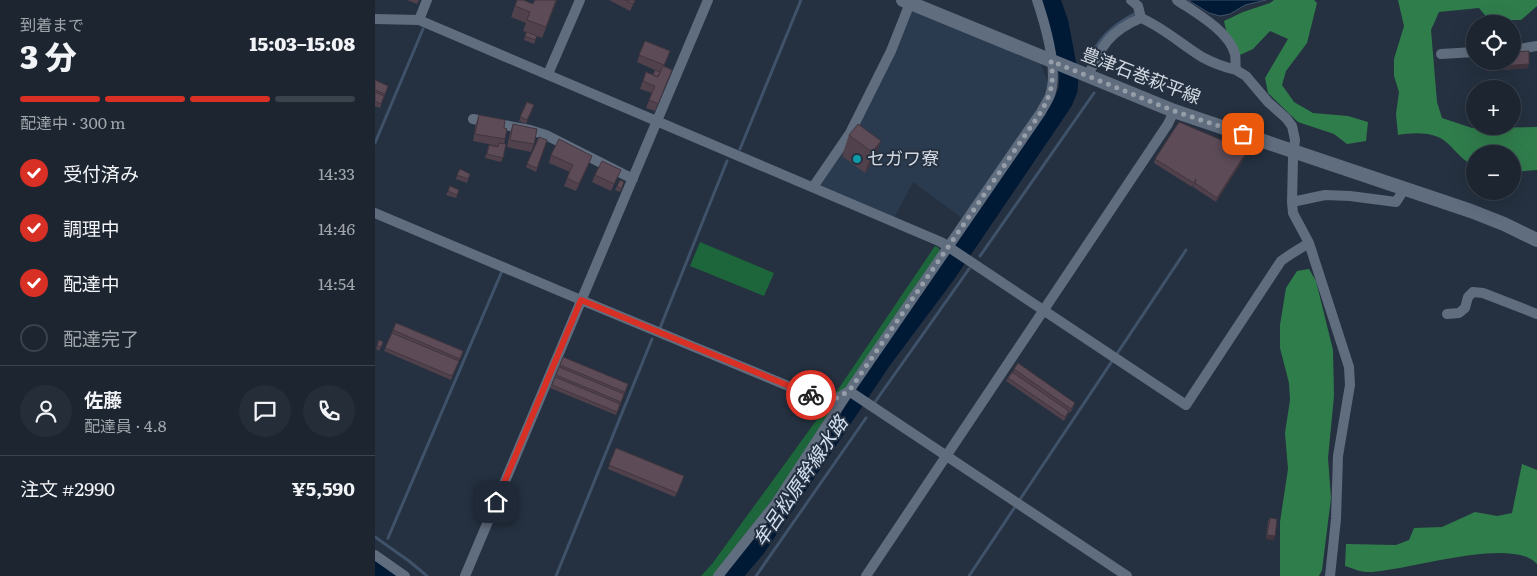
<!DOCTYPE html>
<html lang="ja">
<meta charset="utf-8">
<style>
:root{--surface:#1c2530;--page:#252d38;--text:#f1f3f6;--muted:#a0a5ab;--line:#3a424c;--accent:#d93025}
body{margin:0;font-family:Literata,"Noto Sans JP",serif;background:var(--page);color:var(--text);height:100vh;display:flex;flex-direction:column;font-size:19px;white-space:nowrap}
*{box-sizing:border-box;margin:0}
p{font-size:16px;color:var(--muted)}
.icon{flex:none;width:28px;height:28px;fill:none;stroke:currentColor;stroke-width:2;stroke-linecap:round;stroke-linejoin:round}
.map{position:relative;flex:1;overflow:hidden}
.side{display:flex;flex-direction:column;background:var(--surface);width:375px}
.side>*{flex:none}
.controls{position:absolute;left:1091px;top:15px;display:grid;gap:10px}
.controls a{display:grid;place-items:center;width:55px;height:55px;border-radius:50%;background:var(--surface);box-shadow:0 5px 20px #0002,0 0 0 1px var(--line);font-size:25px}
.pin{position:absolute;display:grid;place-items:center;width:42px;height:42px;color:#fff;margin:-21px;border-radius:10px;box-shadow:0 2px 8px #0006}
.courier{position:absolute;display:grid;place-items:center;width:50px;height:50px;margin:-25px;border:4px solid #d93025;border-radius:50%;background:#fff;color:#222;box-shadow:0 1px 6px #0007}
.headline em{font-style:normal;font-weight:800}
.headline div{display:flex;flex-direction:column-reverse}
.headline{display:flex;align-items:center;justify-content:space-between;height:85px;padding:0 20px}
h1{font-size:32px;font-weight:800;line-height:38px}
.bar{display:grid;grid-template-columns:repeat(4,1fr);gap:8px 5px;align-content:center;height:60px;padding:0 20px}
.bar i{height:6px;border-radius:4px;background:var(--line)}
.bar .current{background:var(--accent)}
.bar p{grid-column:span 4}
.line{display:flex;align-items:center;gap:12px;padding:0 20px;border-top:1px solid var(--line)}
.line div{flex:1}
.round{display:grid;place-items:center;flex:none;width:52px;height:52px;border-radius:26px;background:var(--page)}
ol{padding:0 20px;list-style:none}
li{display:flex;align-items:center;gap:15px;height:55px}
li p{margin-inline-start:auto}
li .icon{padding:5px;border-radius:50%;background:var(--accent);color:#fff;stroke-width:4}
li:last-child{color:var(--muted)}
li i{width:28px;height:28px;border:2px solid var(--line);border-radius:50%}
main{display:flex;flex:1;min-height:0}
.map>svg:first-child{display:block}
</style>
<main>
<section class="side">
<div class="headline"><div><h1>3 分</h1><p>到着まで</p></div><em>15:03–15:08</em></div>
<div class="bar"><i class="current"></i><i class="current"></i><i class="current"></i><i></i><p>配達中 · 300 m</p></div>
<ol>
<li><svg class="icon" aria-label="check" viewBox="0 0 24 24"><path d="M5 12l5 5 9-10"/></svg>受付済み<p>14:33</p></li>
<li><svg class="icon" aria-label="check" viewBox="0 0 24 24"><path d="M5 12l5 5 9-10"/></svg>調理中<p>14:46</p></li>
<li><svg class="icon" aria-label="check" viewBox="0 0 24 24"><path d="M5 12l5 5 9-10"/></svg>配達中<p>14:54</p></li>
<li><i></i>配達完了</li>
</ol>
<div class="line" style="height:90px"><a class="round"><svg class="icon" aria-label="person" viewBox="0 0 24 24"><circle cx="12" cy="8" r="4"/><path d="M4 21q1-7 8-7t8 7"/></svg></a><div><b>佐藤</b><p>配達員 · 4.8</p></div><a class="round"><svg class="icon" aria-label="chat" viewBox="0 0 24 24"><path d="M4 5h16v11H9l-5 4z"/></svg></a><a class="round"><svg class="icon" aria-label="phone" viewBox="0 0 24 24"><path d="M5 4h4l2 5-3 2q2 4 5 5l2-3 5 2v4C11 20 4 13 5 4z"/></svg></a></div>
<div class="line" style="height:65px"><div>注文 #2990</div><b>¥5,590</b></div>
</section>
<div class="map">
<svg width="1162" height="576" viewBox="0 0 1162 576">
<rect width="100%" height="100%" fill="#253140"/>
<path fill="#2b3b4f" d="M535 11 665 62 673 83 668 99 656 118 588 219 538 182 519 218 444 186Z"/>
<path fill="#1d653a" d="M325 242 399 273 389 296 315 266Z
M560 246 564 248 565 252 473 388 453 397 462 391Z
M451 407 456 409 457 412 400 496 338 576H326L337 564Z"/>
<path fill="#307d4c" d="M899 0H939L942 3 932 43 911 71 907 85 919 102 938 113 973 116 993 122 991 141 972 144 959 134 923 122 893 93 890 78 913 39 895 31 878 49 865 55 851 30 849 21 868 12 895 3Z
M1023 0H1162V6L1146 20H1114L1104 8 1064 12 1056 30 1062 102 1067 118 1097 128 1162 127V170L1138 172V154H1100V166C1084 160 1075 141 1063 137 1051 132 1035 133 1023 135L1021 114 1024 92 1019 76V59L1029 26Z
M934 269 941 281 958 350 959 396 953 458 956 498 947 570 944 576H905V522L913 469 910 433 915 400 914 383 905 348V325L911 288 922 271Z
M1147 464 1162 470V564C1136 535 1030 572 992 572 985 572 977 568 970 566L971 544 1021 545 1034 540 1039 528 1067 527 1100 512 1122 516 1137 513Z"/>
<path fill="#001935" stroke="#3f5269" d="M813 0H891L870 5 855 14 845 16 834 13Z"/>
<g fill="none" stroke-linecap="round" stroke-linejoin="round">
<path stroke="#3f5269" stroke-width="3" d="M712 61C725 38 735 27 759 14
M0 143 48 29
M365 149 426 0
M605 256 719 93
M285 328 352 161
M500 402 594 269
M0 537 34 561 52 576
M13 538 127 271
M181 576 277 339
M381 576 491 418
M594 576 811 250"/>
<path stroke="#001935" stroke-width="19" d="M0 565 17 576
M357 576 381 548 507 360 572 273 688 102 693 90 694 76 684 23 676 0"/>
<path stroke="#606d7e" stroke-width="10" d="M756 0 763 6 766 18
M802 0C821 13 854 31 860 54 861 59 860 65 861 70L871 76 893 102 911 118 917 126 920 140 918 159 917 202 918 213 934 243 974 367 975 385 963 456 961 519 955 576
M0 19 44 20 566 242 811 405 906 261 916 254 934 243
M44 20 52 0
M1138 50 1162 46
M1066 54 1100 52
M173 74 205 0
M713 76C726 46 735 31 766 18 789 28 806 44 827 57 838 63 849 67 861 70
M98 119 155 130 171 135 258 179
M438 187 475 133 516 51 535 3
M917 202 950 195 975 196 1021 202 1030 188
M0 213 206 300 452 402 458 401 474 391 752 576
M1072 314 1084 313 1090 308 1093 297 1098 292 1108 293 1162 314
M0 555 30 576
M90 576 333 0
M343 576 401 503 474 391 666 112C669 106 673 101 675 95 684 70 670 24 662 0
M491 576 793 124 799 111"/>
<path stroke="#606d7e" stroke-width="14" d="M528 0 799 111 1096 211 1129 224 1162 240"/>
</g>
<path fill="#50414c" d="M32 0H44L42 4Z
M142 0 158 4 182 0 167 38 162 36 159 44 149 40 151 32 148 31 151 23 136 17Z
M234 0H261L255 11Z
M270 41 295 51 289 66 297 70 280 111 271 108 277 93 265 89 271 72 278 75 280 70 262 62Z
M1110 61H1138L1153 68 1111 71Z
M0 80 13 86 5 108 0 106Z
M152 102 159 105 151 124 144 121Z
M104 115 129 128 130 139 129 144 128 158 126 162 110 158 114 145 123 146 98 141 101 123Z
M138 124 159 144 156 152 132 147 135 132Z
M474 135 506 141 498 162 490 173 467 156Z
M172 140 161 172 151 167 152 164Z
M872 151 871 155 841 202 818 187 820 183 817 187 779 163 780 159Z
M176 155 214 164 201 191 189 186 195 172 174 163Z
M246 170 236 191 217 182 220 175Z
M95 174 92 183 81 179 82 175Z
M75 186 84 190 81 198 71 195Z
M242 186H248L245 192 240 190Z
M21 323 88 351 76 380 9 351Z
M4 340 8 342 4 351 1 349Z
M188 357 253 384 241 415 175 388Z
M639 369 699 406 695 413 694 412 689 421 631 381 633 378 638 372Z
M241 448 309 476 300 497 233 469Z
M895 518 900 536 898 540 891 539 893 521Z"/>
<path fill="#41353e" d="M260 0H261L255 11 258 4Z
M1154 64 1153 68 1111 71 1112 67Z
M506 141 498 162 490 173 497 152Z
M872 151 871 155 841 202 842 198Z
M217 156 214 164 201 191 204 184Z
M892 535 900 536 898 540 891 539Z"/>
<path fill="#5d4c58" stroke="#41353e" d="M142 0H148L158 4 160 0H181L171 27 152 20 155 12 140 6Z
M250 0H260L258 4Z
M152 32 162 36 160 40 150 36Z
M270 41 295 51 289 65 264 55Z
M1154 51V64L1112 67V61H1138V52Z
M288 66 297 70 283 104 274 100 280 86 268 81 271 72 283 77Z
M280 70 285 72 282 77 278 75Z
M0 80 13 86 10 94 0 90Z
M0 92 9 96 6 104 0 101Z
M152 102 159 105 152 120 145 117Z
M104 115 130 120 129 128 132 129 130 139 100 134Z
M804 122 872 151 842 198 820 183 821 179 819 183 780 159Z
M138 124 162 129 159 144 135 140Z
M483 124 506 141 497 152 474 135Z
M164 137 172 140 162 168 152 164Z
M184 139 217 156 204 184 192 178 198 165 176 155Z
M124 143 131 144 128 158 112 154 114 145 123 147Z
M227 161 246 170 239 184 220 175Z
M85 169 95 174 93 179 82 175Z
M245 180 249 182 246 189 242 186Z
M75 186 84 190 82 195 73 191Z
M21 323 88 351 85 359 18 330Z
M17 333 84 361 77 376 10 348Z
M4 340 8 342 6 347 2 346Z
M188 357 253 384 250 392 185 365Z
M643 363 700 403 696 409 639 369Z
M184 367 249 394 246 402 181 375Z
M637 372 694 411 690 417 633 378Z
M180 377 245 404 242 412 177 385Z
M241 448 309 476 302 493 234 465Z
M895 518 902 519 900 536 892 535Z"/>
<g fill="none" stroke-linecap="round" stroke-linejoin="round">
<path stroke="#959ea9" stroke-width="5" stroke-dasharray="0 9" d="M436 395C458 404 455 401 474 391L666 112C677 92 679 83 676 61L799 111 868 134"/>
<path stroke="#d93025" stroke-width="6" d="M121 502 206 300 436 395"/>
</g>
<circle fill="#0f9aa8" stroke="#253140" stroke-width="2" cx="482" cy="159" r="5"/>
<g text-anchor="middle" stroke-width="4" stroke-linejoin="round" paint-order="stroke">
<g font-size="18" fill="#d1d8e2" stroke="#253140">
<text transform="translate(766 76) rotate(21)" y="6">豊津石巻萩平線</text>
</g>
<g font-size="18" fill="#d1d8e2" stroke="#253140" text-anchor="start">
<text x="492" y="165">セガワ寮</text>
</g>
<g font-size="19" font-style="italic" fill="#d2e0f1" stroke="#253140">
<text transform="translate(425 481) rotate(-56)" y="7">牟呂松原幹線水路</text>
</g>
</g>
</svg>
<div class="controls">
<a><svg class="icon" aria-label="locate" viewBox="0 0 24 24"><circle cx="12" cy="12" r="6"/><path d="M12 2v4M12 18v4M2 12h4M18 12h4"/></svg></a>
<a>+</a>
<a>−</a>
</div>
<div class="pin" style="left:868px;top:134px;background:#ea580c"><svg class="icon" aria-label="bag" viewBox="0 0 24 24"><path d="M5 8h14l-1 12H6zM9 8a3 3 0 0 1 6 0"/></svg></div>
<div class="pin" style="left:121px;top:502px;background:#1f2937"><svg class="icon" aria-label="home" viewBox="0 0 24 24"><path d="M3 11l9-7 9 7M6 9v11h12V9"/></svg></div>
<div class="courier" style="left:436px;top:395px"><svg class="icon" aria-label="bike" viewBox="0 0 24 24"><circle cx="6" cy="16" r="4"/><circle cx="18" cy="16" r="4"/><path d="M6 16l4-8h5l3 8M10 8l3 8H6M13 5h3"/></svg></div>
</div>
</main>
